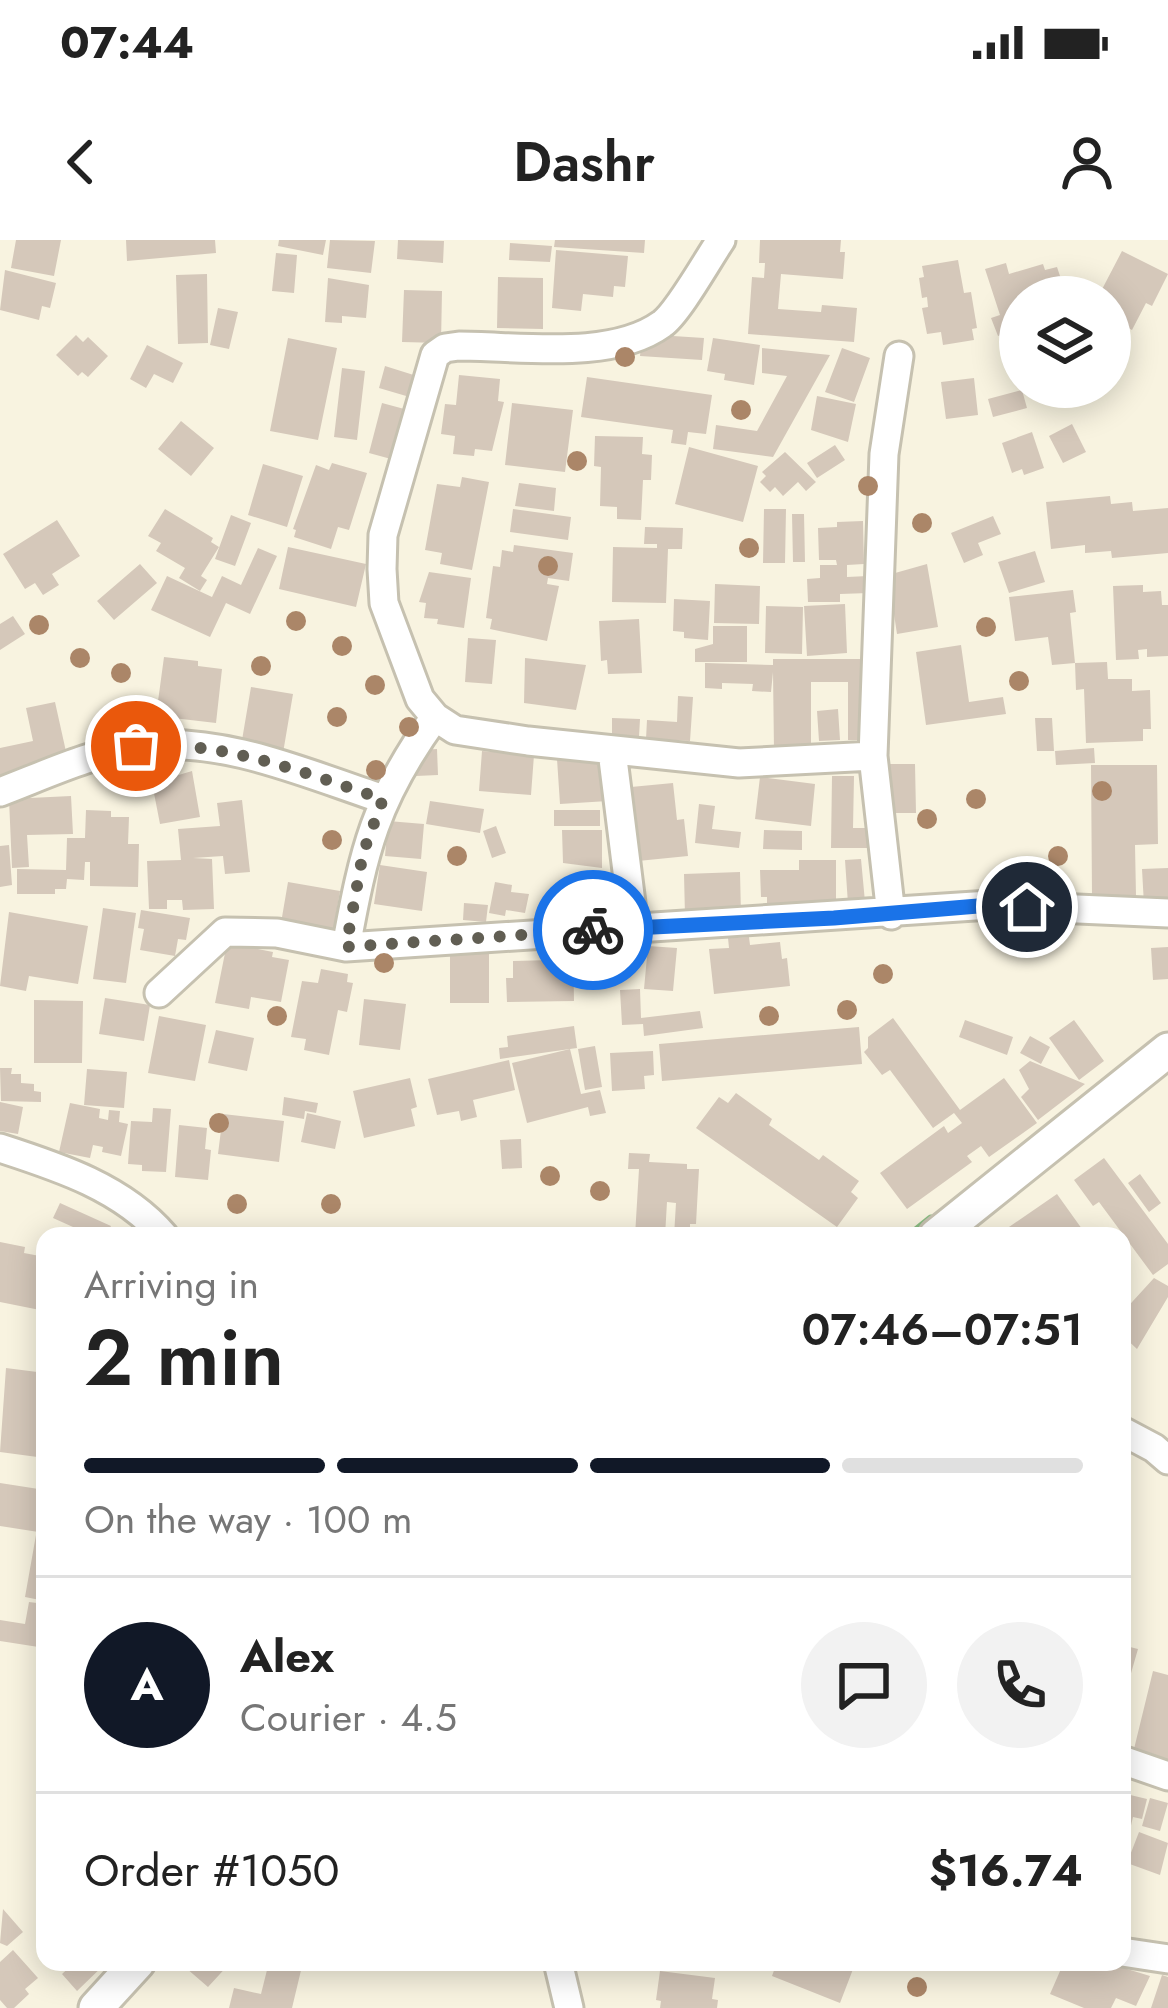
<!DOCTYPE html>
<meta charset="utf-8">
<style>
:root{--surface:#fff;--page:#f2f2f2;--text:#222;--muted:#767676;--line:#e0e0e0;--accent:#111827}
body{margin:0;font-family:Jost,sans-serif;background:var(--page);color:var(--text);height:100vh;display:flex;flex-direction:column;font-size:45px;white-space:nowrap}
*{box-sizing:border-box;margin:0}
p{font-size:39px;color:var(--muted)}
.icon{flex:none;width:66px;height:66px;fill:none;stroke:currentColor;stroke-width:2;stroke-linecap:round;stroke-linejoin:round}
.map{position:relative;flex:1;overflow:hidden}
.panel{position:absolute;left:36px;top:987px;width:1095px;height:744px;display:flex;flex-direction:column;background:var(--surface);border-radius:24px;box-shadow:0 6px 30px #0003}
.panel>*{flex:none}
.tools{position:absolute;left:999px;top:36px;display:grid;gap:24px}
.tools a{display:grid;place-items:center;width:132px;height:132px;border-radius:50%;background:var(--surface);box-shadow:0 6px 30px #0003;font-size:60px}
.pin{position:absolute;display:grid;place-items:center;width:102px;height:102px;color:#fff;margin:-51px;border:6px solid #fff;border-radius:50%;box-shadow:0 3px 12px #0007}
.courier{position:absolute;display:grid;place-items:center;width:120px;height:120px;margin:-60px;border:9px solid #1a73e8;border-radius:50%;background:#fff;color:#222;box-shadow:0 3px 15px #0007}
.overview em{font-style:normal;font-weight:600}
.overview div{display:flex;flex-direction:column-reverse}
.overview{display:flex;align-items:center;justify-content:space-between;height:204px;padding:0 48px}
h1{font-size:78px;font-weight:600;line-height:90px}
.bar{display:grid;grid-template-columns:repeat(4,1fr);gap:18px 12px;align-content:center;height:144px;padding:0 48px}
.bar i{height:15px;border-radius:9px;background:var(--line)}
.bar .on{background:var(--accent)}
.bar p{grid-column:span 4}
.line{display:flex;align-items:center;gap:30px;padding:0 48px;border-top:3px solid var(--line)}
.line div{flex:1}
.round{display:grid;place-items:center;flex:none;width:126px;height:126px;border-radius:63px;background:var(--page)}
.status{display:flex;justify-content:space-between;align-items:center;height:84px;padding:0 60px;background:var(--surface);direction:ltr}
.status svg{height:33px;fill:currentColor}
header{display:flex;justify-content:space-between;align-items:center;height:156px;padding:0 48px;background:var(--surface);font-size:54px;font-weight:600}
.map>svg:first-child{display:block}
</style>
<div class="status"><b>07:44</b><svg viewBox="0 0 49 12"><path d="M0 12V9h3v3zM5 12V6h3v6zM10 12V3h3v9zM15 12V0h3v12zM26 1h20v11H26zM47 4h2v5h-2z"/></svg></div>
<header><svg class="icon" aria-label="back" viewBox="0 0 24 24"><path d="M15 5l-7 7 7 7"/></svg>Dashr<svg class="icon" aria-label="person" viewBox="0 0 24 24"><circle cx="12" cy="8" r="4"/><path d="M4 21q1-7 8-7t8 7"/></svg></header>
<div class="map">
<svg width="1168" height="1768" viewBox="0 0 1168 1768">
<rect width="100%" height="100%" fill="#f8f3e0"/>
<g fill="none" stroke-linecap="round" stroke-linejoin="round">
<path stroke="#8abc82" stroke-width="9" d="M910 996 931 979"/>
</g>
<path fill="#d5c8ba" d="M16 0H61L54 36 11 28Z
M126 0H215L216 13 127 21Z
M279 0H326L323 15 278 6Z
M330 0 375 1 371 33 327 28Z
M398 0 444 1 443 23 397 19Z
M555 0H645L644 13 554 7Z
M760 0H841L840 12H845L843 39 781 34 778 69 821 72 822 65 857 68 854 102 748 94 752 37 764 38 765 23H759Z
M510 3 552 6 550 22 509 20Z
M556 10 628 16 625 47 614 46 613 57 583 54 581 71 552 68Z
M1122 11 1168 34 1152 66 1146 63 1132 90 1110 78V57H1098Z
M276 13 297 15 294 53 272 51Z
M958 20 964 53 971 52 977 88 972 89 974 100 943 105 941 92 927 94 922 68 928 67 927 57 922 58 919 38 924 37 922 26Z
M1006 23 1009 34 1043 24 1045 30 1057 27 1065 51 1047 57H1020V89L998 96 991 78 1000 75 985 29Z
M5 30 56 43 50 68 42 66 39 80 0 70Z
M207 34 208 103 178 104 176 35Z
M498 37 543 38V89L497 88Z
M328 38 369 45 366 78 342 76V83L325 82Z
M404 50 442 51 441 103 402 102Z
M218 68 238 72 229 109 210 105Z
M642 94 704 98 702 120 640 116Z
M76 95 83 102 88 97 108 116 88 137 82 132 78 136 56 115Z
M288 98 337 108 318 200 270 191Z
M713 98 760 105 754 145 724 140 725 134 707 131Z
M147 105 183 123 173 143 154 134 146 148 130 139Z
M762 108 830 115 773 217 713 209 716 185 757 191 787 136 762 133Z
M842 108 870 118 854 162 825 152Z
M385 126 420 137 413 158 379 148Z
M342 128 365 131 357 200 334 197Z
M459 135 500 139 498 161 504 162 492 211 475 209 474 216 453 214 455 196 441 194 445 164 456 165Z
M587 137 712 155 706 194 688 192 686 205 671 203 673 190 581 177Z
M974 138 978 175 946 179 941 142Z
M1022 150 1027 168 993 177 988 159Z
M817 156 856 164 848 202 811 190Z
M382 163 408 170 391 219 369 213Z
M512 163 573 170 565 232 505 225Z
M181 181 214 208 191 236 158 209Z
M1072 184 1086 212 1063 223 1049 196Z
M1032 192 1044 228 1024 235 1022 229 1012 233 1002 203Z
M595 196 643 197 642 214 652 215 651 240H643L641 280 617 279V267L600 266 601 227 594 226Z
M835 205 845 220 817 238 807 223Z
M689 207 758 226 743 282 675 264Z
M785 212 816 242 806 251 798 242 783 256 775 247 770 252 760 242 766 236 762 232Z
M332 223 367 233 349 290 338 287 331 309 294 297 296 290 293 289 316 225 329 230Z
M263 224 303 236 287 287 248 275Z
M462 237 489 242 472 330 440 324 442 313 425 310 437 244 460 247Z
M519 243 556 248 554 271 515 266Z
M1110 256 1111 264 1132 262 1133 271 1168 268V313L1112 318 1111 311 1085 313V305L1051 309 1046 262Z
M165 269 213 298 211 302 219 307 201 336 207 340 200 351 179 338 185 328 156 311 161 303 148 296Z
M513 269 571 277 568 300 510 292Z
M764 269H786L785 323H763Z
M792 274H804L805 322H793Z
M231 275 251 283 235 326 215 319Z
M993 276 1001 294 978 303 983 315 964 323 951 293Z
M57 280 80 316 52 334 59 345 43 355 35 343 25 349 3 314Z
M863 281 864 324 847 325V337L868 336 869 353 840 354V362H808L807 339 820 338V325H837L836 320H819L818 288 837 287V282Z
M645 287 683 288 682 309H668L666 363 612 362 613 307 657 308V304H644Z
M514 305 573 313 569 341 548 338 547 344 559 346 547 401 490 389 492 379 486 378 493 326 500 327 502 310 513 312Z
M288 307 366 324 356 367 279 349Z
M258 308 277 316 250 374 226 363 210 397 151 370 167 336 212 357 222 336 241 345Z
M1035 311 1045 342 1009 353 998 322Z
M140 324 157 343 114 380 97 361Z
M927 324 938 387 897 394 888 335Z
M429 332 471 338 464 388 437 384 438 379 424 378 426 363 419 362Z
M715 344 760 346 759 384 714 383Z
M1143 345V352L1161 351 1162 365H1168V416L1147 417V409L1138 410 1139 419 1116 420 1113 346Z
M1073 350 1076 372 1070 373 1075 423 1052 425 1048 397 1015 401 1009 357Z
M674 359 710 361 708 400 684 398V392L673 391Z
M845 364 847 413 807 416 804 366Z
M766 366 803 367 802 414 765 413Z
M13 376 25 394 0 410V384Z
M639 379 642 433 608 434 607 420 601 421 599 381Z
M713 386H747V422H695V409L713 404Z
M468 398 496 400 492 444 465 442Z
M961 405 969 462 1003 457 1006 474 926 485 916 412Z
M164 417 198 421V426L222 429 216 483 156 476Z
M525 418 586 425 576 470 524 463Z
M773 419H870L871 500H848V442H811V511H774L773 432 771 452 752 451 753 444 722 443V449L705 448V423L773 425Z
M1107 422 1108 439H1132V451L1150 450 1151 489H1143V501L1086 503 1084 449 1076 450 1075 423Z
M251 447 293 454 283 513 241 506Z
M678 456 693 457 690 501 646 499 647 480 677 482Z
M55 462 69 525 0 540V508L33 501 26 468Z
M838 469 840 500 819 501 817 471Z
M612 478 640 479 639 497 612 496Z
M1035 478H1052L1054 511H1037Z
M1094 508 1095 523 1056 525 1055 511Z
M437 509 438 535 416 536V510Z
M482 511 534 515 531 555 479 551Z
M605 516 608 561 560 564 557 519Z
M882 524H915L916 573H883Z
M1091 525H1157L1158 604 1135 605 1136 656H1092Z
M192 531 200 577 160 584 152 543Z
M832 536H854L853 588H876V608H831Z
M760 537 815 544 811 586 755 579Z
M673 543 677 580 684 579 688 616 638 621 631 547Z
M71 556 73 594 27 595 29 627 12 628 9 559Z
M242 560 250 632 225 634 223 616 193 618 212 619 214 669 183 670 182 660H167V669H149L147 621 181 620 178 589 220 586 217 563Z
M430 561 484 569 480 593 426 584Z
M699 564 715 566 712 589 741 592 739 608 695 603Z
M86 570 111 571V577H129L128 604H139L138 647 90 646V622H85L84 640 67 639 66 649H55V654H17V629L66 630 67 598H85Z
M554 570H600V586H554Z
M388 581 424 584 421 619 385 616Z
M496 586 506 613 492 618 483 591Z
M562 590H602V628L563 623Z
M764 590 802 591V610L763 609Z
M9 605 12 645 0 647V606Z
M861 619 865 662 848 664 845 620Z
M799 620H836V661H798V670H767V657H761L760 630H799Z
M380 625 427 632 422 671 374 664Z
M1168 628V664L1144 665 1142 629Z
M740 632 741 675 685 676 684 634Z
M288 642 340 651 333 692 281 683Z
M495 642 512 645 511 652 529 654 525 673 506 670 505 676 489 673Z
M571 648H613V680H558V662H571Z
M464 663 488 665 486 682 463 680Z
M103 668 136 673 126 743 93 739Z
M141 670 190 678 186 700 178 699 175 716 140 710 144 689 138 688Z
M9 672 88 686 78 744 29 736 26 751 0 746Z
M1047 678 1067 681 1064 702 1044 699Z
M749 697 750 705 780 702 782 719 787 718 790 746 714 754 709 709 729 708 728 698Z
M227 703 273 712 272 717 289 720 281 762 251 757 249 769 215 763Z
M552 705H573L574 761 507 762 506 738H513V721L553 720Z
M450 706H489V763H450Z
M648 706 677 708 673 751 644 749Z
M1168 707V739L1153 740 1151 708Z
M321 729 348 734 347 742 353 743 347 772 338 770 329 815 304 810 306 799 291 797 302 741 318 743Z
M640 749 641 778 700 771 703 788 644 796 643 784 622 785 620 750Z
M105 758 150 765 144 801 99 794Z
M364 759 406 764 400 810 359 805Z
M34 760 83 761 82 823H34Z
M159 776 206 785 195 841 148 833Z
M893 778 960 870 1004 838 1037 883 989 917 981 906 967 916 972 922 907 969 880 933 944 886 948 893 962 883 954 873 933 888 890 830 882 835 864 812 868 808V797Z
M965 780 1013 797 1007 815 959 797Z
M1074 780 1104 821 1079 840 1049 798Z
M574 786 577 808 500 819 499 808 508 807 507 796Z
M859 787 862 824 662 841 659 804Z
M216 790 254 798 247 831 208 823Z
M1030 796 1050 807 1041 824 1020 813Z
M595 806 602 847 585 850 578 809Z
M570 809 581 854 600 850 606 873 590 876 588 867 527 883 512 823Z
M653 811 654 835 644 836 645 849 612 851 610 813Z
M509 820 515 850 473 860 477 877 461 881 459 871 437 875 428 839Z
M1030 821 1085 844 1038 880 1021 857 1029 849 1019 830Z
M0 828H12L11 834H21V843L34 844V851L41 852V862L1 861Z
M87 829 127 832 124 868 84 865Z
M410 838 417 867 411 869 415 886 364 898 353 851Z
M736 853 772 879 769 885 819 920 823 915 859 941 851 952 858 958 837 987 696 888 719 857 728 863Z
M284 857 318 863 316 873 305 871 304 879 282 875Z
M0 862 23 867 18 894 0 891Z
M70 863 100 869 99 878 108 880 109 870 120 871 119 882 128 884 121 916 102 912 103 907 93 905 90 918 59 912Z
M153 868 171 869 166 932 142 931V925L128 924 131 881 152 882Z
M307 873 341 881 335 909 301 902Z
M223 874 284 881 279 922 218 914Z
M179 885 207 888 205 909 211 910 208 940 175 937Z
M521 899 522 928 502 929 500 900Z
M629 913 650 914 649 922 687 924V929H699L696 984H690V996H674L676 963 667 962 665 996H635L639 929H628Z
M1104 918 1168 1004V1024L1153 1035 1099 962 1093 966 1074 940Z
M1140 934 1161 963 1149 972 1128 943Z
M1057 954 1087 996H996Z
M60 963 111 986 106 996H93L53 978Z
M0 1002 25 1007 24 1013 45 1017V1071L0 1062Z
M1154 1038 1168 1046V1057L1137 1109 1122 1095V1073Z
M6 1128 45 1133V1218L0 1212Z
M0 1243 45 1250V1293L0 1286Z
M36 1295 45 1296V1361L25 1357Z
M29 1362 45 1364V1408L0 1401V1380L25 1384Z
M1122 1405 1138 1409 1123 1461H1122Z
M1153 1431 1168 1435V1521L1133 1513Z
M1122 1553 1147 1559 1142 1579 1133 1577 1128 1598 1122 1596Z
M1150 1558 1168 1563 1160 1591 1142 1586Z
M1139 1592 1168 1603 1160 1635 1127 1623Z
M3 1669 23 1692 7 1706 0 1703Z
M13 1710 38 1738 25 1749 29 1754 14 1768H7L0 1760V1722Z
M75 1722H107L77 1751 62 1734Z
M192 1722H231L208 1747 186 1728Z
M269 1722H303L292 1768H229L234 1748 261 1754Z
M777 1722H850L855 1724 840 1763 772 1736Z
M1064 1722H1104L1150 1736 1136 1766 1116 1758 1111 1768H1084L1050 1754Z
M660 1731 715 1738 712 1759 718 1760 717 1768H660L661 1761 656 1760Z
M1162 1735 1168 1737V1768H1151Z"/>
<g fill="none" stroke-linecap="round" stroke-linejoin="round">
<defs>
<path id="minor" d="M721 0C708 19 678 73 662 84 611 121 518 106 459 106L445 108 435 115 383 295 382 329 384 363 420 459 435 477 455 490 528 501 739 523 873 516
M612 511 634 687
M0 552C45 535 93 512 141 506 223 496 307 534 383 559
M891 675 873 516 884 214 899 116
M346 707C364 609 375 560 435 477
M159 753 225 692 277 693 346 707 990 665 1168 673
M0 908C59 927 123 948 164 996
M1122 1191 1154 1208 1168 1220
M1122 1520 1168 1536
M1122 1712 1168 1719
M558 1722 569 1768"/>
<path id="tertiary" d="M936 996 1168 810
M96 1768 138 1722"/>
</defs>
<use href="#minor" stroke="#c6c1b0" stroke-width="33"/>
<use href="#tertiary" stroke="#c6c1b0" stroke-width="39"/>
<use href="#minor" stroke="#fff" stroke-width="27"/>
<use href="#tertiary" stroke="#fff" stroke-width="33"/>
</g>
<g fill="#ab8668">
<circle cx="625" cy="117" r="10"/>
<circle cx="741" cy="170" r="10"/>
<circle cx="577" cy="221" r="10"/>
<circle cx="868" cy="246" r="10"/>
<circle cx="922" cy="283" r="10"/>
<circle cx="749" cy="308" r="10"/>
<circle cx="548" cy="326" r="10"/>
<circle cx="296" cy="381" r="10"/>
<circle cx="39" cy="385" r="10"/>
<circle cx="986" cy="387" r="10"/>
<circle cx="342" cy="406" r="10"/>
<circle cx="80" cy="418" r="10"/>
<circle cx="261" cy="426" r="10"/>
<circle cx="121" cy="433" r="10"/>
<circle cx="1019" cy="441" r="10"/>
<circle cx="375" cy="445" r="10"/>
<circle cx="337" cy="477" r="10"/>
<circle cx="409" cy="487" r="10"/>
<circle cx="110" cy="490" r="10"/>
<circle cx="376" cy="530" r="10"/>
<circle cx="1102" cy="551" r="10"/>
<circle cx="976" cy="559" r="10"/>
<circle cx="927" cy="579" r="10"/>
<circle cx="332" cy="600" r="10"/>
<circle cx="457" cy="616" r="10"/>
<circle cx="1058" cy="616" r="10"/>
<circle cx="384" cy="723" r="10"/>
<circle cx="883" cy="734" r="10"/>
<circle cx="847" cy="770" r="10"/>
<circle cx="277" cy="776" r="10"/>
<circle cx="769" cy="776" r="10"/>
<circle cx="219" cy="883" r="10"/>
<circle cx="550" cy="936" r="10"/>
<circle cx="600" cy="951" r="10"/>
<circle cx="237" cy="964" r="10"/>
<circle cx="331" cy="964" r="10"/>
<circle cx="917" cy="1747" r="10"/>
</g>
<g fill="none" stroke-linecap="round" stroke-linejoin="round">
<path stroke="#615e53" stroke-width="12" stroke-dasharray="0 21.6" d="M136 506C223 500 301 532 383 559L363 613 346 707 593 690"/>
<path stroke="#1a73e8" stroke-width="15" d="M593 690 834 678 990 665 1027 667"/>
</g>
</svg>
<div class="tools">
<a><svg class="icon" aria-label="layers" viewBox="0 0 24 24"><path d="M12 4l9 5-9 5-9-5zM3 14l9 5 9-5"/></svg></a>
</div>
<div class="pin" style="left:136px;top:506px;background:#ea580c"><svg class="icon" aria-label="bag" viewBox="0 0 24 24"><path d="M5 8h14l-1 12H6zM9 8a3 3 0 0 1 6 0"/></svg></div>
<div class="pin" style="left:1027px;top:667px;background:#1f2937"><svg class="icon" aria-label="home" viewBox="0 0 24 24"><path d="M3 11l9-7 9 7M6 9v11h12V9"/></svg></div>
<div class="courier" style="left:593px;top:690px"><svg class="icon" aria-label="bike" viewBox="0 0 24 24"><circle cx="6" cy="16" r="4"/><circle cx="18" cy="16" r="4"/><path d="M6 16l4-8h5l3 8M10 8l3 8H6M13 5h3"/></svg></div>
<section class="panel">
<div class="overview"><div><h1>2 min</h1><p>Arriving in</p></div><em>07:46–07:51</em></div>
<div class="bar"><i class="on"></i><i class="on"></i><i class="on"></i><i></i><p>On the way · 100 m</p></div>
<div class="line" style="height:216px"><b class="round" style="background:var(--accent);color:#fff">A</b><div><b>Alex</b><p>Courier · 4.5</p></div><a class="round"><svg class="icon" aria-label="chat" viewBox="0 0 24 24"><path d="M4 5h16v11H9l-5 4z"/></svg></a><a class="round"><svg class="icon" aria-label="phone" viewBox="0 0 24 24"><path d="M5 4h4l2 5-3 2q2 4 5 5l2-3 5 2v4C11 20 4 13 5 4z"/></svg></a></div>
<div class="line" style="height:156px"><div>Order #1050</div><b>$16.74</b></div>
</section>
</div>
